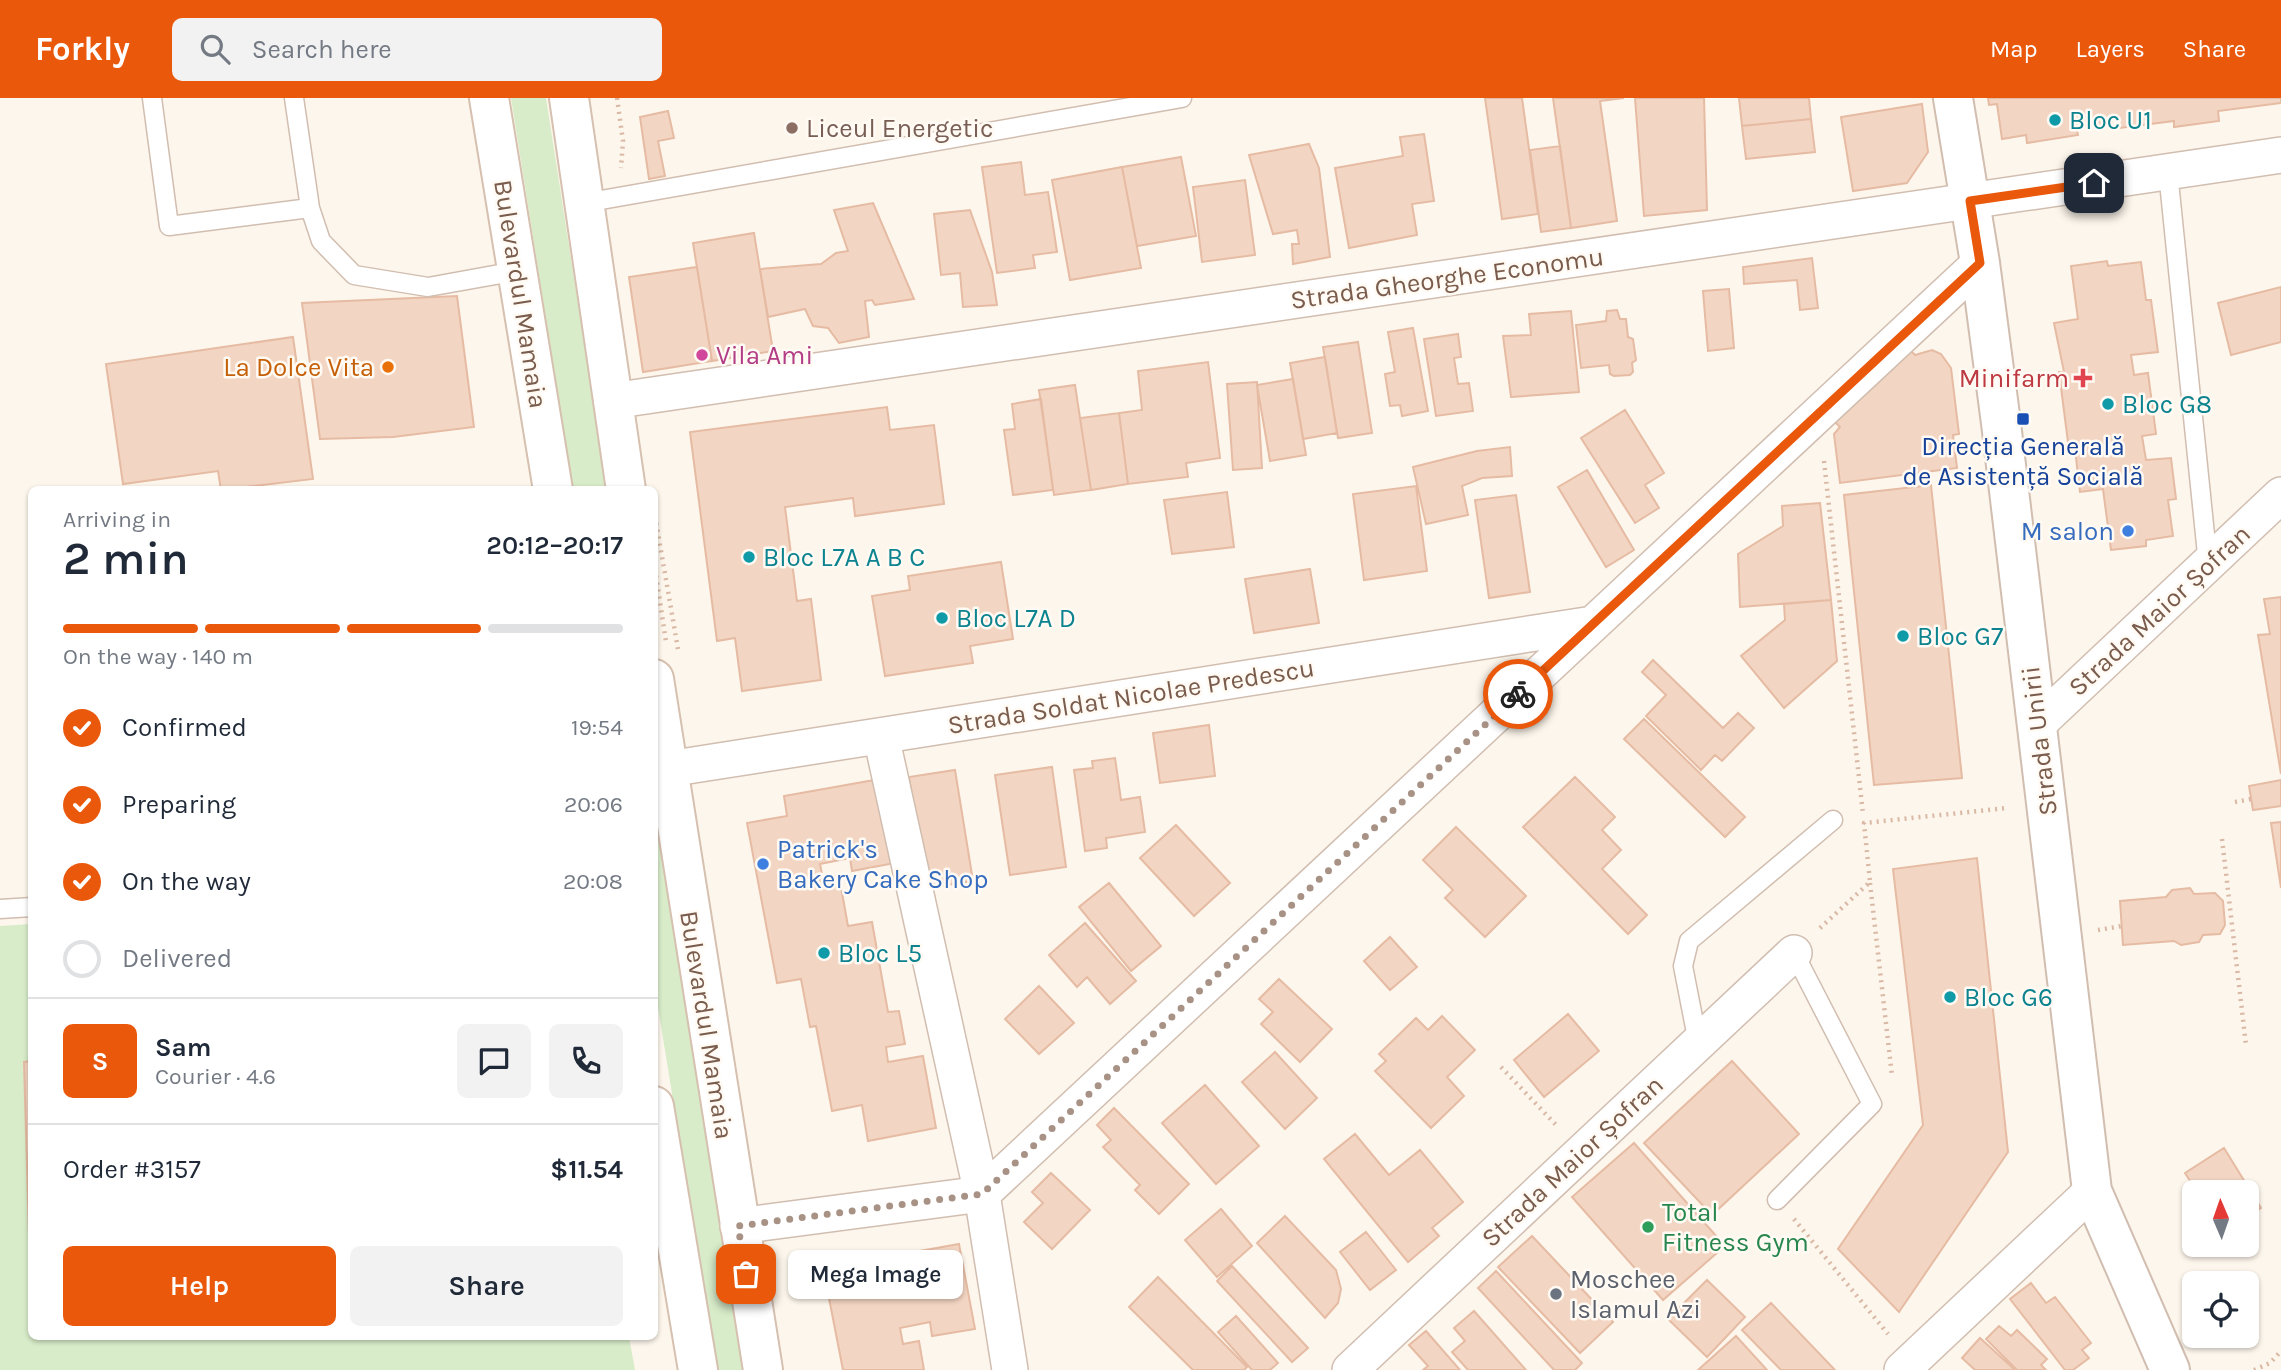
<!DOCTYPE html>
<meta charset="utf-8">
<style>
:root{--surface:#fff;--page:#f2f2f3;--text:#1f2937;--muted:#747a83;--line:#e0e1e3;--accent:#ea580c}
body{margin:0;font-family:Karla,sans-serif;background:var(--page);color:var(--text);height:100vh;display:flex;flex-direction:column;font-size:26px;white-space:nowrap}
*{box-sizing:border-box;margin:0}
p{font-size:23px;color:var(--muted)}
.icon{flex:none;width:38px;height:38px;fill:none;stroke:currentColor;stroke-width:2;stroke-linecap:round;stroke-linejoin:round}
.map{position:relative;flex:1;overflow:hidden}
.side{position:absolute;left:28px;top:388px;width:630px;height:854px;display:flex;flex-direction:column;background:var(--surface);border-radius:10px;box-shadow:0 2px 5px #0004}
.side>*{flex:none}
.needle{width:46px;rotate:358deg}
.controls{position:absolute;left:2182px;top:1082px;display:grid;gap:14px}
.controls a{display:grid;place-items:center;width:77px;height:77px;border-radius:10px;background:var(--surface);box-shadow:0 2px 5px #0004;font-size:35px}
.pin{position:absolute;display:grid;place-items:center;width:60px;height:60px;color:#fff;margin:-30px;border-radius:14px;box-shadow:0 4px 10px #0006}
.courier{position:absolute;display:grid;place-items:center;width:70px;height:70px;margin:-35px;border:5px solid #ea580c;border-radius:50%;background:#fff;color:#222;box-shadow:0 2px 9px #0007}
.bubble{position:absolute;height:49px;border-radius:10px;background:var(--surface);box-shadow:0 2px 5px #0004;font-size:23px;font-weight:600;line-height:49px;text-align:center}
.overview em{font-style:normal;font-weight:600}
.overview div{display:flex;flex-direction:column-reverse}
.overview{display:flex;align-items:center;justify-content:space-between;height:119px;padding:0 35px}
h1{font-size:46px;font-weight:600;line-height:52px}
.bar{display:grid;grid-template-columns:repeat(4,1fr);gap:10px 7px;align-content:center;height:84px;padding:0 35px}
.bar i{height:9px;border-radius:5px;background:var(--line)}
.bar .on{background:var(--accent)}
.bar p{grid-column:span 4}
.line{display:flex;align-items:center;gap:18px;padding:0 35px;border-top:2px solid var(--line)}
.line div{flex:1}
.round{display:grid;place-items:center;flex:none;width:74px;height:74px;border-radius:10px;background:var(--page)}
ol{padding:0 35px;list-style:none}
li{display:flex;align-items:center;gap:21px;height:77px}
li p{margin-inline-start:auto}
li .icon{padding:7px;border-radius:50%;background:var(--accent);color:#fff;stroke-width:4}
li:last-child{color:var(--muted)}
li i{width:38px;height:38px;border:4px solid var(--line);border-radius:50%}
.primary-button{display:flex;gap:14px;margin-top:auto;padding:14px 35px}
.primary-button a{flex:1;height:80px;border-radius:10px;background:var(--accent);color:#fff;font-size:28px;font-weight:600;line-height:80px;text-align:center}
.primary-button a+a{background:var(--page);color:var(--text)}
header{display:flex;align-items:center;gap:42px;box-sizing:border-box;height:98px;padding:0 35px;background:var(--accent);color:#fff}
header strong{font-size:33px}
nav{display:flex;gap:38px;margin-inline-start:auto;font-size:24px}
.search{width:490px;height:63px;background:var(--page);display:flex;align-items:center;gap:18px;box-sizing:border-box;padding:0 24px;border-radius:10px;color:var(--muted);font-size:26px}
.map>svg:first-child{display:block}
</style>
<header>
<strong>Forkly</strong>
<div class="search"><svg class="icon" aria-label="search" viewBox="0 0 24 24"><circle cx="10" cy="10" r="6"/><path d="M15 15l6 6"/></svg>Search here</div>
<nav><a>Map</a><a>Layers</a><a>Share</a></nav>
</header>
<div class="map">
<svg width="2281" height="1272" viewBox="0 0 2281 1272">
<rect width="100%" height="100%" fill="#fdf6ec"/>
<path fill="#d8ecc9" d="M511 0H546L607 392H573Z
M654 685 750 1272H717L655 891Z
M31 826 32 1239H629L635 1272H0V828Z"/>
<path fill="#f3d5c3" stroke="#e6bba3" stroke-width="2" d="M1485 0H1522L1538 116 1502 121Z
M1553 0H1624L1600 3 1617 123 1571 130Z
M1635 0H1704L1707 112 1644 118Z
M1739 0H1809L1811 21 1742 28Z
M1988 0H2281V5L2218 13 2219 23 2174 29V23L2120 30 2119 20 2111 21 2112 27 2095 29V25L2076 28 2078 37 2027 45 2026 37 2002 41 1997 6 1989 7Z
M1922 6 1928 54 1907 85 1853 93 1841 19Z
M668 13 674 40 658 43 665 78 649 81 640 19Z
M1811 21 1815 54 1746 61 1742 28Z
M1424 36 1434 103 1412 106 1417 137 1349 150 1335 70 1403 58 1400 39Z
M1309 46 1319 70 1330 159 1293 166 1292 146H1299L1297 132 1273 136 1249 57Z
M1560 48 1571 130 1541 134 1530 52Z
M1181 59 1196 138 1137 148 1122 69Z
M1021 64 1025 97 1048 94 1057 154 1033 157 1035 170 997 175 982 69Z
M1122 69 1141 170 1070 182 1052 82Z
M1245 82 1255 157 1202 164 1193 89Z
M873 105 914 201 875 207 872 202 865 203 869 239 839 245 828 230 813 228 805 211 768 219 760 171 821 166 836 155 848 153 834 112Z
M970 112 992 174 997 207 963 209 960 175 941 177 934 116Z
M754 135 773 253 712 263 693 145Z
M1812 160 1818 210 1800 212 1797 182 1744 186 1743 169Z
M2107 163 2108 168 2141 164 2146 202H2151L2158 254 2131 257 2134 277 2148 275 2156 336 2142 338 2146 362 2171 360 2176 401 2168 402 2173 438 2146 442V448L2111 452 2103 391 2080 394 2075 351 2069 352 2059 274H2064L2054 225 2078 221 2071 168Z
M697 169 712 263 643 274 629 179Z
M2281 189V244L2231 257 2218 205Z
M1729 191 1734 250 1708 253 1703 193Z
M457 198 474 329 393 339 320 341 302 205Z
M1617 212 1620 221H1626L1628 239 1633 241 1636 262 1632 265 1633 274 1630 277 1614 278 1610 276 1609 267 1581 270 1576 227 1606 223 1607 213Z
M1571 213 1579 294 1511 299 1503 238 1531 237 1529 216Z
M1413 230 1428 313 1402 318 1400 307 1390 308 1385 276 1395 274 1388 234Z
M1458 236 1461 259 1454 260 1458 286 1469 285 1473 313 1436 318 1424 241Z
M293 239 313 381 221 392 218 373 123 386 106 266Z
M1358 244 1372 335 1338 340 1323 249Z
M1910 252 1915 257 1932 252 1941 256 1951 270 1959 336 1953 337 1957 370 1840 385 1834 336 1840 329 1835 324Z
M1325 259 1337 335 1303 341 1290 265Z
M1208 264 1220 360 1186 365 1188 379 1128 386 1119 315 1142 312 1138 273Z
M1293 281 1306 357 1270 363 1257 287Z
M1257 284 1262 370 1233 372 1227 286Z
M1075 287 1091 392 1054 397 1039 292Z
M1041 301 1053 392 1013 397 1004 332 1015 331 1012 306Z
M887 309 890 332 934 327 944 406 855 418 853 400 785 409 797 503 811 501 821 582 742 593 735 540 717 543 690 334Z
M1625 312 1664 375 1645 387 1659 410 1635 425 1581 340Z
M1119 315 1128 386 1091 392 1080 320Z
M1510 349 1512 378 1482 380 1462 388 1468 417 1426 426 1413 369 1477 353Z
M1587 372 1634 452 1606 469 1558 389Z
M1931 387 1962 680 1874 687 1844 397Z
M1416 388 1427 473 1364 482 1353 396Z
M1227 394 1234 449 1172 456 1164 402Z
M1516 397 1530 494 1489 500 1475 402Z
M1820 405 1831 502 1740 509 1738 456 1783 428 1782 408Z
M1001 464 1013 541 970 548 973 565 885 578 872 498 910 492 908 478Z
M1310 471 1319 525 1254 535 1245 481Z
M2281 499V676L2258 537 2270 536 2264 501Z
M1831 502 1837 563 1784 610 1741 558 1785 522 1784 506Z
M1653 562 1723 630 1738 615 1754 630 1722 663 1715 657 1701 672 1646 618 1666 597 1642 574Z
M1644 621 1745 719 1725 739 1624 641Z
M1209 627 1215 678 1160 685 1153 635Z
M1115 660 1121 702 1140 699 1145 734 1106 740 1107 750 1085 753 1074 672 1093 670 1092 663Z
M1052 669 1066 769 1010 777 995 677Z
M955 672 973 783 927 790 909 679Z
M1575 679 1615 719 1602 732 1621 752 1602 771 1647 817 1628 836 1523 729Z
M880 681 895 765 852 773 850 760 820 766 823 781 839 778 848 828 872 824 888 914 899 913 905 946 886 949 888 964 923 958 936 1030 868 1043 862 1007 832 1013 816 928 810 929 801 881 777 885 747 725 787 718 784 698Z
M2281 682V708L2253 712 2249 688Z
M2281 724V790L2271 725Z
M1176 727 1230 785 1194 818 1140 760Z
M1456 729 1526 798 1485 839 1445 800 1453 792 1423 762Z
M1977 760 2008 1054 1899 1214 1838 1151 1923 1027 1893 771Z
M1109 785 1161 848 1131 873 1079 809Z
M2190 790 2194 796 2215 795 2223 803 2225 827 2220 836 2203 837 2199 844 2181 847 2174 843 2123 847 2120 803 2166 799 2172 792Z
M1085 825 1136 883 1110 906 1087 879 1077 889 1049 857Z
M1390 839 1417 869 1390 892 1364 863Z
M1279 881 1332 931 1300 964 1261 926 1273 914 1259 901Z
M1039 888 1074 925 1039 956 1005 921Z
M1568 916 1599 953 1544 999 1514 962Z
M1442 918 1475 952 1447 979 1464 998 1431 1030 1375 973 1386 963 1379 956 1416 920 1428 932Z
M1275 954 1317 1000 1285 1031 1242 984Z
M32 963V1139H29L24 964Z
M1732 963 1799 1036 1712 1117 1644 1045Z
M1205 987 1259 1048 1216 1086 1162 1025Z
M1114 1010 1189 1086 1159 1116 1135 1092 1140 1087 1103 1049 1111 1042 1097 1027Z
M1355 1036 1389 1077 1420 1052 1463 1104 1432 1130 1439 1138 1408 1164 1324 1061Z
M1634 1045 1725 1148 1663 1202 1572 1099Z
M2224 1050 2261 1110 2247 1119V1094H2214L2213 1091 2197 1094 2185 1075Z
M1051 1075 1090 1112 1052 1151 1024 1124 1043 1105 1032 1094Z
M1221 1111 1252 1148 1217 1179 1185 1142Z
M1285 1118 1336 1172 1341 1191 1338 1205 1325 1220 1257 1145Z
M1366 1134 1396 1172 1370 1192 1340 1154Z
M1532 1138 1613 1224 1580 1255 1498 1169Z
M959 1146 975 1231 932 1238 930 1224 900 1230 903 1246 919 1243 924 1272H843L827 1190 867 1182 864 1163Z
M1232 1168 1308 1250 1292 1264 1217 1183Z
M1496 1173 1582 1265 1575 1272H1554L1478 1190Z
M1158 1179 1247 1269 1244 1272H1193L1129 1209Z
M1707 1182 1745 1219 1707 1259 1668 1221Z
M2031 1185 2046 1205 2055 1199 2091 1245 2082 1252 2089 1260 2073 1272H2065L2010 1201Z
M1771 1205 1835 1272H1781L1742 1232Z
M1474 1213 1526 1272H1468L1452 1254 1465 1243 1454 1230Z
M1236 1218 1278 1265 1270 1272H1252L1218 1234Z
M1999 1228 2011 1238 2017 1232 2047 1261 2041 1267 2046 1272H2017L1986 1241Z
M1426 1233 1460 1272H1423L1428 1268 1409 1247Z
M1736 1238 1767 1272H1698Z
M1980 1240 2015 1272H1975L1962 1260Z"/>
<g fill="none" stroke-linecap="round" stroke-linejoin="round">
<defs>
<path id="service" d="M152 0 169 128 310 110
M294 0 310 110 321 143 354 177 428 189 517 173
M2168 74 2208 466
M584 105 1182 0
M0 811 32 809
M1698 945 1683 868 1689 843 1833 722
M1777 1102 1872 1006 1794 855"/>
<path id="minor" d="M612 303 2281 57
M2038 626 2281 397
M881 638 982 1096 1010 1272
M668 671 1593 526
M738 1128 982 1096 1980 165
M1350 1272 1794 855
M1902 1272 2092 1093"/>
<path id="tertiary" d="M1953 0 1980 165 2001 325 2092 1093 2170 1272"/>
<path id="secondary" d="M489 0 553 392
M569 0 626 392
M654 581 763 1272
M654 1008 698 1272"/>
</defs>
<use href="#service" stroke="#d1beb0" stroke-width="21"/>
<use href="#minor" stroke="#d1beb0" stroke-width="38"/>
<use href="#tertiary" stroke="#d1beb0" stroke-width="42"/>
<use href="#secondary" stroke="#d6c0b0" stroke-width="42"/>
<path stroke="#d9b8a5" stroke-width="4.5" stroke-dasharray="2 5" stroke-linecap="butt" d="M617 0 623 43 621 70
M1824 363 1863 716
M655 418 678 551
M654 464 666 544
M2235 704 2251 701
M2222 741 2246 947
M1870 785 1892 978
M1820 830 1870 784 1864 725 2007 710
M2098 832 2122 828
M1501 969 1557 1028
M1794 1121 1888 1236
M2254 1272 2270 1265 2281 1253"/>
<use href="#service" stroke="#fff" stroke-width="18"/>
<use href="#minor" stroke="#fff" stroke-width="35"/>
<use href="#tertiary" stroke="#fff" stroke-width="38"/>
<use href="#secondary" stroke="#fff" stroke-width="38"/>
</g>
<g fill="none" stroke-linecap="round" stroke-linejoin="round">
<path stroke="#a89285" stroke-width="7" stroke-dasharray="0 12.6" d="M746 1176 738 1128 982 1096 1518 596"/>
<path stroke="#ea580c" stroke-width="9" d="M1518 596 1980 165 1970 103 2094 85"/>
</g>
<g fill="#0f9aa8" stroke="#fffaf3" stroke-width="2.5">
<circle cx="2055" cy="22" r="7"/>
<circle cx="2108" cy="306" r="7"/>
<circle cx="749" cy="459" r="7"/>
<circle cx="942" cy="520" r="7"/>
<circle cx="1903" cy="538" r="7"/>
<circle cx="824" cy="855" r="7"/>
<circle cx="1950" cy="899" r="7"/>
</g>
<circle fill="#8d6e63" stroke="#fffaf3" stroke-width="2.5" cx="792" cy="30" r="7"/>
<circle fill="#d1479c" stroke="#fffaf3" stroke-width="2.5" cx="702" cy="257" r="7"/>
<circle fill="#e8710a" stroke="#fffaf3" stroke-width="2.5" cx="388" cy="269" r="7"/>
<path fill="#e0444e" stroke="#fffaf3" stroke-width="2.5" d="M2079.5 269.5h7v7h7v7h-7v7h-7v-7h-7v-7h7z"/>
<rect fill="#1a4fb4" stroke="#fffaf3" stroke-width="2.5" x="2016" y="314" width="14" height="14" rx="3.5"/>
<g fill="#3f7fe0" stroke="#fffaf3" stroke-width="2.5">
<circle cx="2128" cy="433" r="7"/>
<circle cx="763" cy="766" r="7"/>
</g>
<circle fill="#2e9e5b" stroke="#fffaf3" stroke-width="2.5" cx="1648" cy="1129" r="7"/>
<circle fill="#6b7280" stroke="#fffaf3" stroke-width="2.5" cx="1556" cy="1196" r="7"/>
<g text-anchor="middle" stroke-width="5" stroke-linejoin="round" paint-order="stroke">
<g font-size="26" fill="#0d838f" stroke="#fffaf3" text-anchor="start">
<text x="2069" y="31">Bloc U1</text>
<text x="2122" y="315">Bloc G8</text>
<text x="763" y="468">Bloc L7A A B C</text>
<text x="956" y="529">Bloc L7A D</text>
<text x="1917" y="547">Bloc G7</text>
<text x="838" y="864">Bloc L5</text>
<text x="1964" y="908">Bloc G6</text>
</g>
<g font-size="26" fill="#785e54" stroke="#fffaf3" text-anchor="start">
<text x="806" y="39">Liceul Energetic</text>
</g>
<g font-size="26" fill="#7a5c4d" stroke="#fffaf3">
<text transform="translate(1447 180) rotate(-8)" y="9">Strada Gheorghe Economu</text>
<text transform="translate(521 196) rotate(81)" y="9">Bulevardul Mamaia</text>
<text transform="translate(2159 512) rotate(-43)" y="9">Strada Maior Șofran</text>
<text transform="translate(1131 598) rotate(-9)" y="9">Strada Soldat Nicolae Predescu</text>
<text transform="translate(2039 643) rotate(-97)" y="9">Strada Unirii</text>
<text transform="translate(707 927) rotate(81)" y="9">Bulevardul Mamaia</text>
<text transform="translate(1572 1063) rotate(-43)" y="9">Strada Maior Șofran</text>
</g>
<g font-size="26" fill="#b23c85" stroke="#fffaf3" text-anchor="start">
<text x="716" y="266">Vila Ami</text>
</g>
<g font-size="26" fill="#c56008" stroke="#fffaf3" text-anchor="end">
<text x="374" y="278">La Dolce Vita</text>
</g>
<g font-size="26" fill="#be3a42" stroke="#fffaf3" text-anchor="end">
<text x="2069" y="289">Minifarm</text>
</g>
<g font-size="26" fill="#164399" stroke="#fffaf3">
<text x="2023" y="357">Direcția Generală<tspan x="2023" dy="30">de Asistență Socială</tspan></text>
</g>
<g font-size="26" fill="#366cbe" stroke="#fffaf3" text-anchor="end">
<text x="2114" y="442">M salon</text>
<text x="777" y="760" text-anchor="start">Patrick's<tspan x="777" dy="30">Bakery Cake Shop</tspan></text>
</g>
<g font-size="26" fill="#27864d" stroke="#fffaf3" text-anchor="start">
<text x="1662" y="1123">Total<tspan x="1662" dy="30">Fitness Gym</tspan></text>
</g>
<g font-size="26" fill="#5b616d" stroke="#fffaf3" text-anchor="start">
<text x="1570" y="1190">Moschee<tspan x="1570" dy="30">Islamul Azi</tspan></text>
</g>
</g>
</svg>
<div class="controls">
<a><svg class="needle" viewBox="-14 -14 28 28"><path d="M0-13l5 13h-10z" fill="#e53935"/><path d="M0 13l5-13h-10z" fill="#747a83"/></svg></a>
<a><svg class="icon" aria-label="locate" viewBox="0 0 24 24"><circle cx="12" cy="12" r="6"/><path d="M12 2v4M12 18v4M2 12h4M18 12h4"/></svg></a>
</div>
<div class="pin" style="left:746px;top:1176px;background:#ea580c"><svg class="icon" aria-label="bag" viewBox="0 0 24 24"><path d="M5 8h14l-1 12H6zM9 8a3 3 0 0 1 6 0"/></svg></div>
<div class="pin" style="left:2094px;top:85px;background:#1f2937"><svg class="icon" aria-label="home" viewBox="0 0 24 24"><path d="M3 11l9-7 9 7M6 9v11h12V9"/></svg></div>
<div class="courier" style="left:1518px;top:596px"><svg class="icon" aria-label="bike" viewBox="0 0 24 24"><circle cx="6" cy="16" r="4"/><circle cx="18" cy="16" r="4"/><path d="M6 16l4-8h5l3 8M10 8l3 8H6M13 5h3"/></svg></div>
<div class="bubble" style="left:788px;top:1152px;width:175px">Mega Image</div>
<section class="side">
<div class="overview"><div><h1>2 min</h1><p>Arriving in</p></div><em>20:12–20:17</em></div>
<div class="bar"><i class="on"></i><i class="on"></i><i class="on"></i><i></i><p>On the way · 140 m</p></div>
<ol>
<li><svg class="icon" aria-label="check" viewBox="0 0 24 24"><path d="M5 12l5 5 9-10"/></svg>Confirmed<p>19:54</p></li>
<li><svg class="icon" aria-label="check" viewBox="0 0 24 24"><path d="M5 12l5 5 9-10"/></svg>Preparing<p>20:06</p></li>
<li><svg class="icon" aria-label="check" viewBox="0 0 24 24"><path d="M5 12l5 5 9-10"/></svg>On the way<p>20:08</p></li>
<li><i></i>Delivered</li>
</ol>
<div class="line" style="height:126px"><b class="round" style="background:var(--accent);color:#fff">S</b><div><b>Sam</b><p>Courier · 4.6</p></div><a class="round"><svg class="icon" aria-label="chat" viewBox="0 0 24 24"><path d="M4 5h16v11H9l-5 4z"/></svg></a><a class="round"><svg class="icon" aria-label="phone" viewBox="0 0 24 24"><path d="M5 4h4l2 5-3 2q2 4 5 5l2-3 5 2v4C11 20 4 13 5 4z"/></svg></a></div>
<div class="line" style="height:91px"><div>Order #3157</div><b>$11.54</b></div>
<div class="primary-button"><a>Help</a><a>Share</a></div>
</section>
</div>
